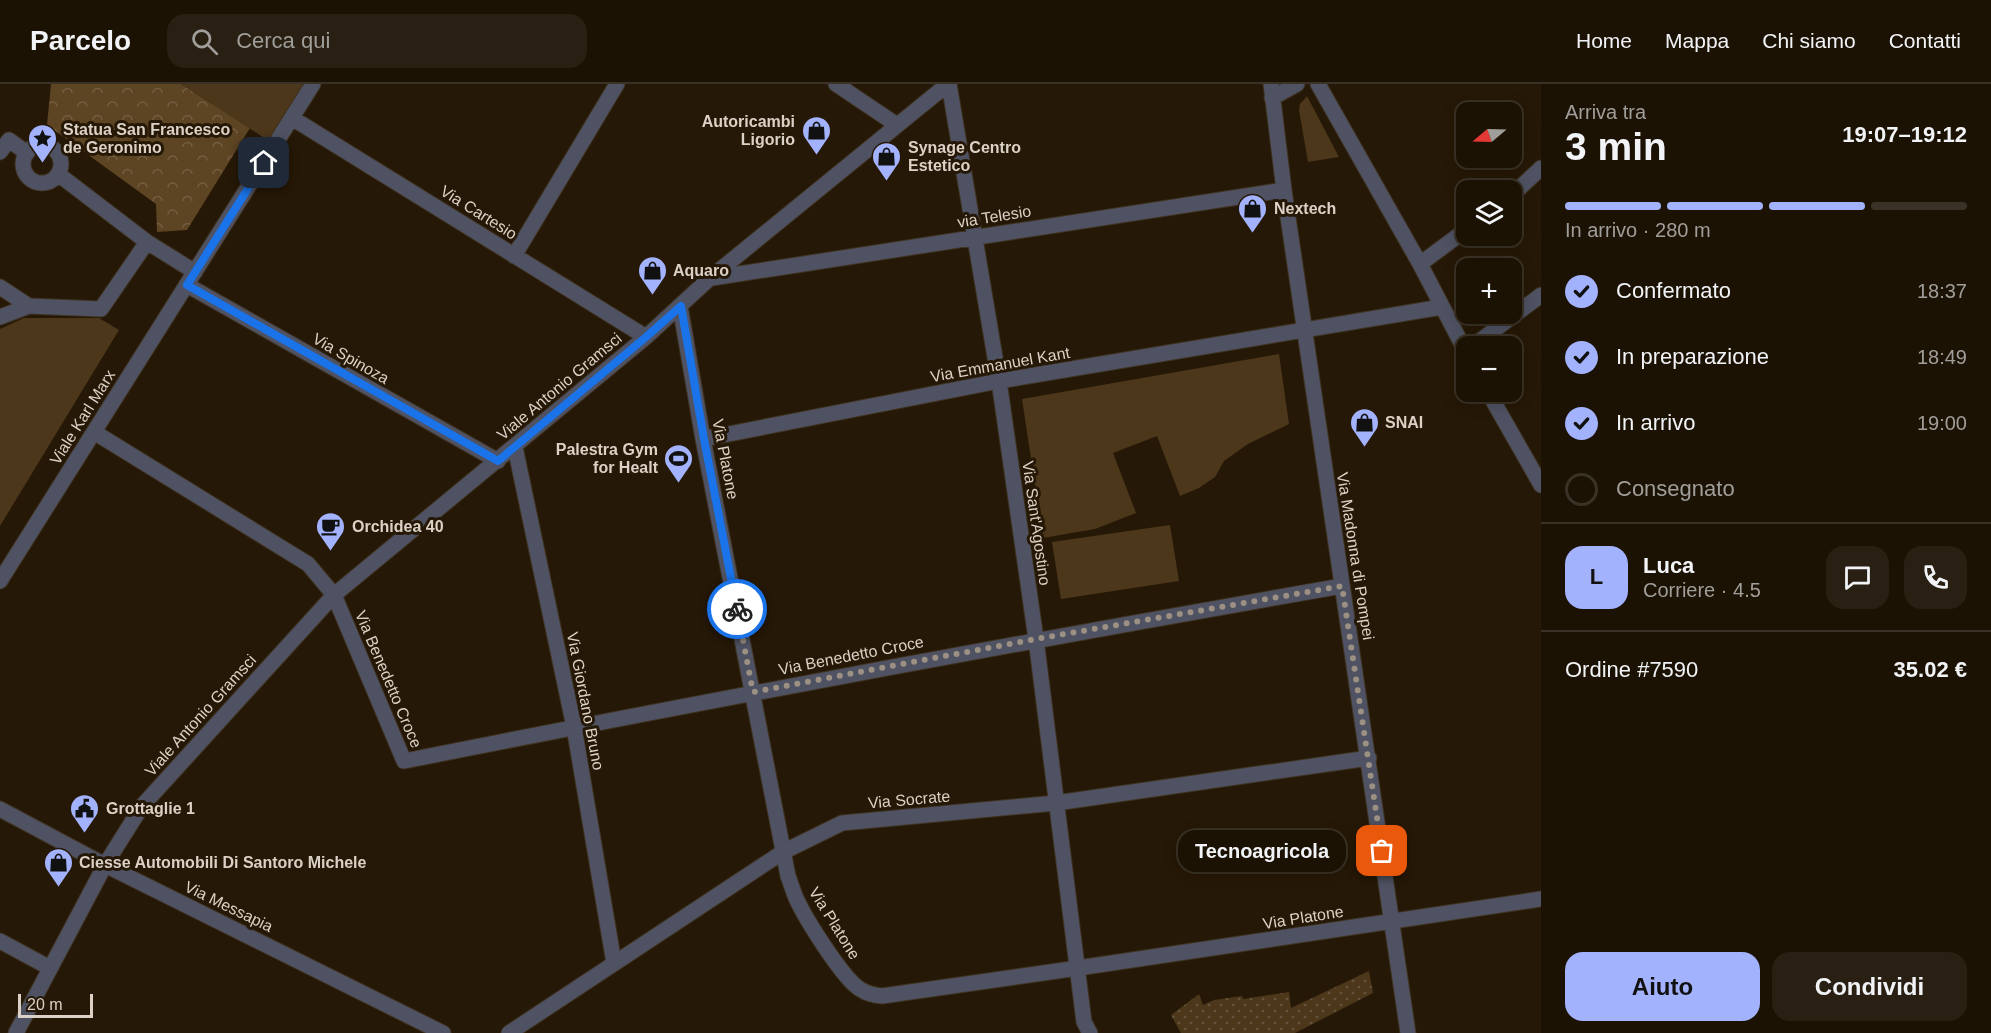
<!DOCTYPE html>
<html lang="it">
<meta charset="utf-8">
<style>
:root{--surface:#1c1204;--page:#292013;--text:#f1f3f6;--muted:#a09e9a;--line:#3a3226;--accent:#a3b2fd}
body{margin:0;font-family:Helvetica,sans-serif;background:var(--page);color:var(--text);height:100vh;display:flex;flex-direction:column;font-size:22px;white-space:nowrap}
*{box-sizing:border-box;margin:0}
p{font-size:20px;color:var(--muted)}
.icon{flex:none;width:33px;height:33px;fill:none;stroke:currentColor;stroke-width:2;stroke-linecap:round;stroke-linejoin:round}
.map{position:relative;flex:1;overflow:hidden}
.sheet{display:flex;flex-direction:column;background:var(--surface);width:450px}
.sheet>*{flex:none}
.needle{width:39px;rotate:251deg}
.buttons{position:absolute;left:1456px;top:18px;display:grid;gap:12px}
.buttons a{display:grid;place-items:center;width:66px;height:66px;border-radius:12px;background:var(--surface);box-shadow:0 3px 15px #0003,0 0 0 2px var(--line);font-size:30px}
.scale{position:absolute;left:18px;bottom:15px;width:75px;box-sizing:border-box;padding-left:6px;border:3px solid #dbd1c6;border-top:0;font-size:16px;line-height:21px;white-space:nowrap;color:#dbd1c6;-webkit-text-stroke:4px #261806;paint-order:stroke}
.pin{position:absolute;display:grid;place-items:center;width:51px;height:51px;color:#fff;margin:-26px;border-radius:12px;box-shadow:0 3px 9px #0006}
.courier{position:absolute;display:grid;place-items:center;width:60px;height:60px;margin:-30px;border:4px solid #1a73e8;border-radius:50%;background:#fff;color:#222;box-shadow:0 2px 8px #0007}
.bubble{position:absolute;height:42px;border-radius:18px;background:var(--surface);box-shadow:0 3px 15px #0003,0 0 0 2px var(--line);font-size:20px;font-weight:700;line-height:42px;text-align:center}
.summary em{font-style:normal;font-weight:700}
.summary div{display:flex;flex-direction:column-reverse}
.summary{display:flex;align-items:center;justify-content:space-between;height:102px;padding:0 24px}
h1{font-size:39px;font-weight:700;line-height:45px}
.bar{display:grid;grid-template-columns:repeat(4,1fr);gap:9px 6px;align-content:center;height:72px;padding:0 24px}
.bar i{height:8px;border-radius:4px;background:var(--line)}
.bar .selected{background:var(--accent)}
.bar p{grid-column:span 4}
.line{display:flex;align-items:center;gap:15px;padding:0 24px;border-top:2px solid var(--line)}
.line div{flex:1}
.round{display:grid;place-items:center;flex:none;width:63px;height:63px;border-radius:18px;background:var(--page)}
ol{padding:0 24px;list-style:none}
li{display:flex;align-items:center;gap:18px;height:66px}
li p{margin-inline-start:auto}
li .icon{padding:6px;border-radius:50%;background:var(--accent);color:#111;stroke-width:4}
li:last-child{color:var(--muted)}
li i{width:33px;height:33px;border:3px solid var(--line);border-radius:50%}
.cta{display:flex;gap:12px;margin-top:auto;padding:12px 24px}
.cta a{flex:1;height:69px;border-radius:18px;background:var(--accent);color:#111;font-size:24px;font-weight:700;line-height:69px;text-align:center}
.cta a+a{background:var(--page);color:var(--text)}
header{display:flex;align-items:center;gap:36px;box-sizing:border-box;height:84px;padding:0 30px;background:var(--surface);border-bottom:2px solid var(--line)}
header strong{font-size:28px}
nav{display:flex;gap:33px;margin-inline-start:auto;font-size:21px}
.search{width:420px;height:54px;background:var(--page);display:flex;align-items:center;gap:15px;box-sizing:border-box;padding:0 21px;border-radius:18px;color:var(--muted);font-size:22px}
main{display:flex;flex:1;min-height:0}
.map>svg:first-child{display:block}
</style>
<header>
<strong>Parcelo</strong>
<div class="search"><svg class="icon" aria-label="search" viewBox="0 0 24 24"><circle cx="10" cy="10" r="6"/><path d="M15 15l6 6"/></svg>Cerca qui</div>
<nav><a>Home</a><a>Mappa</a><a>Chi siamo</a><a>Contatti</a></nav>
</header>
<main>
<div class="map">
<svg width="1541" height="949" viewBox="0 0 1541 949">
<defs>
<pattern id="grass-dots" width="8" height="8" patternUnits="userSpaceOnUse" patternTransform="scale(1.5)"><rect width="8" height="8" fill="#4c371b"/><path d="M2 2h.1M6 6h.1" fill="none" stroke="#65533b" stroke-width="1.8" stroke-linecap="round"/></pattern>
<pattern id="forest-crowns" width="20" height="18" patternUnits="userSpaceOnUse" patternTransform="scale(1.5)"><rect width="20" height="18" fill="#5d4423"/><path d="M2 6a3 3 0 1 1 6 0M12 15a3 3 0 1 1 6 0" fill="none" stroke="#745e41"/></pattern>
</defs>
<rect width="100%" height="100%" fill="#261806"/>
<path fill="url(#grass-dots)" d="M1369 887 1373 909 1295 949H1181L1171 931 1199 910 1203 921 1214 916 1242 912 1243 915 1289 908 1291 924Z"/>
<path fill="url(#forest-crowns)" d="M51 0H181L250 44 187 146 157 148 156 120 47 41Z"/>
<path fill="#4c371b" d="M181 0H313L275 61Z
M1307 12 1339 73 1308 78 1299 26 1300 20Z
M24 234H99L119 246 0 442V245Z
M1279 270 1289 340 1248 360 1224 377 1215 393 1199 404 1180 412 1157 352 1113 369 1136 429 1095 445 1043 454 1022 315Z
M1170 441 1179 497 1061 515 1052 458Z"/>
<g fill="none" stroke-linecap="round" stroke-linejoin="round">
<defs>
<path id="minor" d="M836 0 897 41
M949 0 999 297 1036 555 1084 938 1090 949
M1271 0 1284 106 1408 949
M1318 0 1420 180 1467 270
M1272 14 1297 0
M292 34 646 253
M23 80a19 19 0 1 1 38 0a19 19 0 1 1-38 0Z
M0 68 9 56 27 69
M58 90 147 158 195 188
M1512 111 1541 84
M514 172 617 0
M1420 180 1467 145
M712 194 1284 106
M187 201 498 377
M0 203 29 222 101 225 147 158
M680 222 703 355 788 792C791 800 793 807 796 814 805 834 843 895 860 905 867 910 874 911 882 912L1078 884 1541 815
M0 233 29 222
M1473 262 1541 211
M1488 308 1541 401
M94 348 308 480 334 511 404 677C716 615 1028 557 1342 502
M703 355 999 297 1442 223
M515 363 574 643 614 879
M0 497 313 0
M0 725 105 781 443 949
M0 857 50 884
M16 949 105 781 142 722 334 511 646 253 710 194 948 0
M509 949 783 768 842 739 1056 719 1369 674"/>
</defs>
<use href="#minor" stroke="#3f3221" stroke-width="17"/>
<use href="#minor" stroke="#4f5262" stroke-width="15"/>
</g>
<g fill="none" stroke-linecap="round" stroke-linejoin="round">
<path stroke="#9c9083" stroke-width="6" stroke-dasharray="0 10.8" d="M737 525 753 608 1036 555 1342 502 1382 767"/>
<path stroke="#1a73e8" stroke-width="8" d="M264 79 187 201 498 377 646 253 681 222 704 355 737 525"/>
</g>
<defs>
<symbol id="shop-pin" viewBox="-11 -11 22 30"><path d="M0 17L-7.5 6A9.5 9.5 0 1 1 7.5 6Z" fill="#a3b2fd" stroke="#261806"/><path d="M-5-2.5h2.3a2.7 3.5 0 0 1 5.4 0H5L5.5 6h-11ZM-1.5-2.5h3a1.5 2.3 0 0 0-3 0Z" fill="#111"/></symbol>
<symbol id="sight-pin" viewBox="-11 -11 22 30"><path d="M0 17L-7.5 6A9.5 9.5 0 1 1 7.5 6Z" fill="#a3b2fd" stroke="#261806"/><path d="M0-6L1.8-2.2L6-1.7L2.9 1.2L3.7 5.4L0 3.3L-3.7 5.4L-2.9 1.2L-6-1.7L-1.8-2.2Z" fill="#111"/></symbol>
<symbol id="stadium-pin" viewBox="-11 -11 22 30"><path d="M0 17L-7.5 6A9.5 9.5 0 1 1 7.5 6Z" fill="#a3b2fd" stroke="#261806"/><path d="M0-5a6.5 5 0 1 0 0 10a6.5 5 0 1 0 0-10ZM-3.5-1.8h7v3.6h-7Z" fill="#111"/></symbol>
<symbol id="cafe-pin" viewBox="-11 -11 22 30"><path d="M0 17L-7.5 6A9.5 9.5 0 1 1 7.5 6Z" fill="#a3b2fd" stroke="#261806"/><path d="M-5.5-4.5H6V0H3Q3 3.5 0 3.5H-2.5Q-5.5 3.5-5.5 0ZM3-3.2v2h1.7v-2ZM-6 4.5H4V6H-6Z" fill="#111"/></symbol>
<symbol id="civic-pin" viewBox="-11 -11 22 30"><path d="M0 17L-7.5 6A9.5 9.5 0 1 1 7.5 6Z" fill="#a3b2fd" stroke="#261806"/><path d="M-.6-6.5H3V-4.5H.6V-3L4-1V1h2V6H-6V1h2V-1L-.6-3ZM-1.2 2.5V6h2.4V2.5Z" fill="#111"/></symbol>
</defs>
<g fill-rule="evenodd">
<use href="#shop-pin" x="800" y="30" width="33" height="45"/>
<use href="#sight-pin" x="26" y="38" width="33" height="45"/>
<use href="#shop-pin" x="870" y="56" width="33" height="45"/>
<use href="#shop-pin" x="1236" y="108" width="33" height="45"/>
<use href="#shop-pin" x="636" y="170" width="33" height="45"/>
<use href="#shop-pin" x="1348" y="322" width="33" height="45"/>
<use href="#stadium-pin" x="662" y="358" width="33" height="45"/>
<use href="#cafe-pin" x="314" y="426" width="33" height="45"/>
<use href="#civic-pin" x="68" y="708" width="33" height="45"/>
<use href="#shop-pin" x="42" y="762" width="33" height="45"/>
</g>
<g text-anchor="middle" stroke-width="6" stroke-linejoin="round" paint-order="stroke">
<g font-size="16" font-weight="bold" fill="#dbd1c6" stroke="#261806" text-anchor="start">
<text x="795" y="43" text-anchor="end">Autoricambi<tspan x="795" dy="18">Ligorio</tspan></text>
<text x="63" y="51">Statua San Francesco<tspan x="63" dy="18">de Geronimo</tspan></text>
<text x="908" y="69">Synage Centro<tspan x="908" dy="18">Estetico</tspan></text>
<text x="1274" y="130">Nextech</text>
<text x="673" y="192">Aquaro</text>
<text x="1385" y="344">SNAI</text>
<text x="658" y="371" text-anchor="end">Palestra Gym<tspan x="658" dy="18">for Healt</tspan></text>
<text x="352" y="448">Orchidea 40</text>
<text x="106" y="730">Grottaglie 1</text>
<text x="79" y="784">Ciesse Automobili Di Santoro Michele</text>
</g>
<g font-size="16" fill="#dbd1c6" stroke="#261806">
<text transform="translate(479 128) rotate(32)" y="6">Via Cartesio</text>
<text transform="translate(994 132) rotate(-9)" y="6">via Telesio</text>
<text transform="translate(351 274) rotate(30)" y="6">Via Spinoza</text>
<text transform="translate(1000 280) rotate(-10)" y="6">Via Emmanuel Kant</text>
<text transform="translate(559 302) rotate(-40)" y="6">Viale Antonio Gramsci</text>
<text transform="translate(82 333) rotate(-58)" y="6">Viale Karl Marx</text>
<text transform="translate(726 375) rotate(79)" y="6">Via Platone</text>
<text transform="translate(1037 439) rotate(82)" y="6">Via Sant'Agostino</text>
<text transform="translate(1356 472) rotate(81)" y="6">Via Madonna di Pompei</text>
<text transform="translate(851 571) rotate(-11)" y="6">Via Benedetto Croce</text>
<text transform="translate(389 595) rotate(67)" y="6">Via Benedetto Croce</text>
<text transform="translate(586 617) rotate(79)" y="6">Via Giordano Bruno</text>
<text transform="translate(200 631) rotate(-48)" y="6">Viale Antonio Gramsci</text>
<text transform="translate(909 715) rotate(-5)" y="6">Via Socrate</text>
<text transform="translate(229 822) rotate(26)" y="6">Via Messapia</text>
<text transform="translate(1303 833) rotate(-9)" y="6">Via Platone</text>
<text transform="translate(835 839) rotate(58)" y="6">Via Platone</text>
</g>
</g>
</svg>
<div class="buttons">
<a><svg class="needle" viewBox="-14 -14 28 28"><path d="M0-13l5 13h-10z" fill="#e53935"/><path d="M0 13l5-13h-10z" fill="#a09e9a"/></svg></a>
<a><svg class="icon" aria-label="layers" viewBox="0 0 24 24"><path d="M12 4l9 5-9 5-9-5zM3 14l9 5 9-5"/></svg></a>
<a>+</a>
<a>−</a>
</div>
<div class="scale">20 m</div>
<div class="pin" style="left:1382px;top:767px;background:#ea580c"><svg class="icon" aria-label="bag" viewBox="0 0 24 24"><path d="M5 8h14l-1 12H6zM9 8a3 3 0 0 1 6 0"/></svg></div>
<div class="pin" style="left:264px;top:79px;background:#1f2937"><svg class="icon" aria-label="home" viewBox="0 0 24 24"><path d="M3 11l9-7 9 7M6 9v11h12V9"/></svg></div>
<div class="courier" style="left:737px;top:525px"><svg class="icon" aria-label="bike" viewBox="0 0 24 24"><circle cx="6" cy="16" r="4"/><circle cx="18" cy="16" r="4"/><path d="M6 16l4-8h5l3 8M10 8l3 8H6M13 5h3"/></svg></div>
<div class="bubble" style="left:1178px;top:746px;width:168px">Tecnoagricola</div>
</div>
<section class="sheet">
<div class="summary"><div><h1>3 min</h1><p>Arriva tra</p></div><em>19:07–19:12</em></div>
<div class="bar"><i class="selected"></i><i class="selected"></i><i class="selected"></i><i></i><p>In arrivo · 280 m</p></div>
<ol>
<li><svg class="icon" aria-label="check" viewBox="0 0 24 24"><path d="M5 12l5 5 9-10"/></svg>Confermato<p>18:37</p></li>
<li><svg class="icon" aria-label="check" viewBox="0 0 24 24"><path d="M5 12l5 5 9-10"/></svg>In preparazione<p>18:49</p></li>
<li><svg class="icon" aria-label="check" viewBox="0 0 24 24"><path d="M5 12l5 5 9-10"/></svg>In arrivo<p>19:00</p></li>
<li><i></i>Consegnato</li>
</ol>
<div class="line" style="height:108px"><b class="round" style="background:var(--accent);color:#111">L</b><div><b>Luca</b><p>Corriere · 4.5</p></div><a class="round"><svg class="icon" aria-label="chat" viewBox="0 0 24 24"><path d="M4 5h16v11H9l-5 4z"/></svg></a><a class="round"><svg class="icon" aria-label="phone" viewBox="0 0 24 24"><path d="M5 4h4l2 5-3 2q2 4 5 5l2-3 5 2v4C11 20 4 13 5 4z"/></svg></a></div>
<div class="line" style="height:78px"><div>Ordine #7590</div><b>35.02 €</b></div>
<div class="cta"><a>Aiuto</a><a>Condividi</a></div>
</section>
</main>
